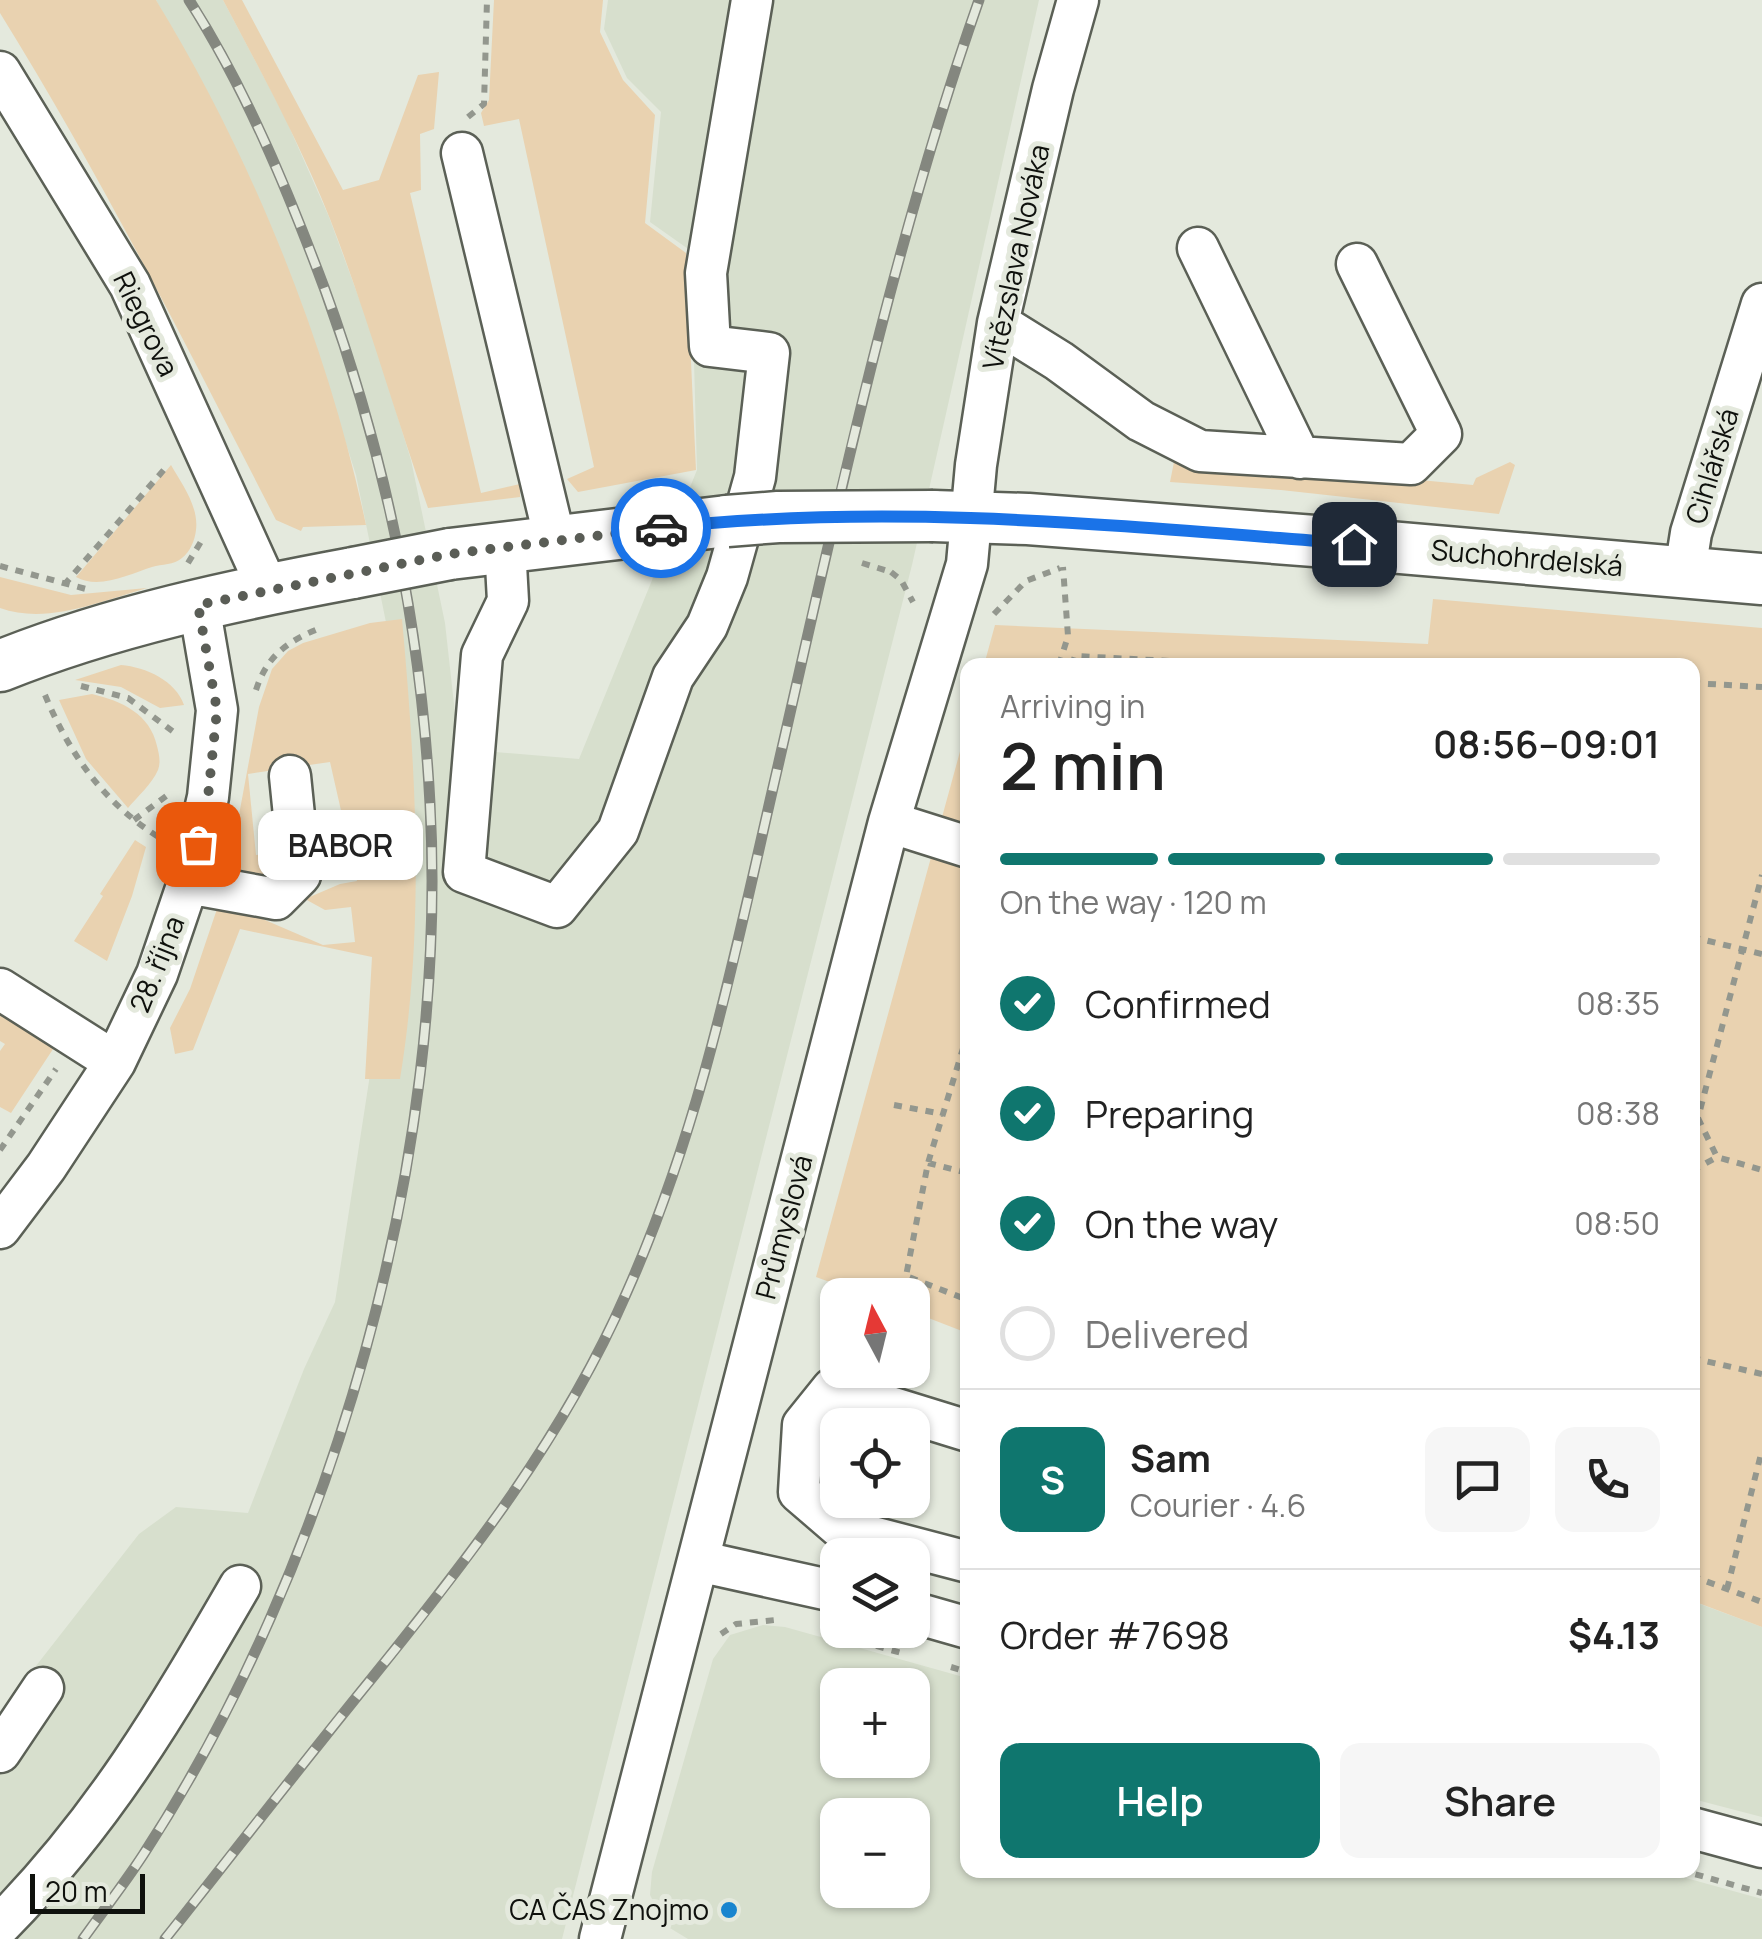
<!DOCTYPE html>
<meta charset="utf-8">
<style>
:root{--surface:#fff;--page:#f6f6f6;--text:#222;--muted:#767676;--line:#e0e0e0;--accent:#0f766e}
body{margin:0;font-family:Manrope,sans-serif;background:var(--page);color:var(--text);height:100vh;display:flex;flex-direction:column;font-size:38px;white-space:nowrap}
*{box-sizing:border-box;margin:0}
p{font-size:32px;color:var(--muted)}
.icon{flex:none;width:55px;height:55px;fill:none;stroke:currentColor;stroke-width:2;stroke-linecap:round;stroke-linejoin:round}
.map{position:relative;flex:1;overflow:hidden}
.side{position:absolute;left:960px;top:658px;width:740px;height:1220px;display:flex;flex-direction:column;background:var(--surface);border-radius:20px;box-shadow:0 2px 8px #0004}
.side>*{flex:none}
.needle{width:65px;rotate:353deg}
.fabs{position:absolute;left:820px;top:1278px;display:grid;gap:20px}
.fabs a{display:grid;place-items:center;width:110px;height:110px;border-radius:20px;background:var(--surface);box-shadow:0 2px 8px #0004;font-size:50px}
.scale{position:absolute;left:30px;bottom:25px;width:115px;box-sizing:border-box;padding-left:10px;border:5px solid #0f110d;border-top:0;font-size:28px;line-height:35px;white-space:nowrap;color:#0f110d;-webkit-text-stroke:8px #e4e9dd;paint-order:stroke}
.pin{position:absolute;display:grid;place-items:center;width:85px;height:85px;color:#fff;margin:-42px;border-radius:20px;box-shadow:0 5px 15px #0006}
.courier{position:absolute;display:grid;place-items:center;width:100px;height:100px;margin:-50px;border:8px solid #1a73e8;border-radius:50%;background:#fff;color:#222;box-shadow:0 2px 12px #0007}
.bubble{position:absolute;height:70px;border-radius:20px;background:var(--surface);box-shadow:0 2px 8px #0004;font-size:32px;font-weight:600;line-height:70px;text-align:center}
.summary em{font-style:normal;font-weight:600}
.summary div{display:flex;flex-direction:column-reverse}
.summary{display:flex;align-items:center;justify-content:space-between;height:170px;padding:0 40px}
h1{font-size:65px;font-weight:600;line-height:75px}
.bar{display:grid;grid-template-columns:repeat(4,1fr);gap:15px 10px;align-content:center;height:120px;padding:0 40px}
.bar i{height:12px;border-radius:8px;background:var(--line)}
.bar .selected{background:var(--accent)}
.bar p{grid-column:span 4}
.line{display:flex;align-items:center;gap:25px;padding:0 40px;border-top:2px solid var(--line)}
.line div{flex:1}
.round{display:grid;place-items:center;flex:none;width:105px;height:105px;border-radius:20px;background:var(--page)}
ol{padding:0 40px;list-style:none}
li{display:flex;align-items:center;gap:30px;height:110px}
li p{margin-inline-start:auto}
li .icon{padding:10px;border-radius:50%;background:var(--accent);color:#fff;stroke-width:4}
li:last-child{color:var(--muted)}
li i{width:55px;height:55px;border:5px solid var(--line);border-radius:50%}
.action{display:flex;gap:20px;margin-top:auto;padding:20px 40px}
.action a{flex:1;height:115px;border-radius:20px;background:var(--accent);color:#fff;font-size:40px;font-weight:600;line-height:115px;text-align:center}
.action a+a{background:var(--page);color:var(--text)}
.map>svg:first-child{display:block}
</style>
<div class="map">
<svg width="1762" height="1939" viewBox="0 0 1762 1939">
<rect width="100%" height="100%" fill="#e4e9dd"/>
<path fill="#d7dfcd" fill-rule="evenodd" d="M156 0H223L283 113 329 217 373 336 411 460 445 623 459 749 579 759 697 470 691 251 650 222 661 112 627 78 604 29 608 0H1039L912 565 562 1939H0V1712L139 1534 176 1507 248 1513 304 1369 335 1302 403 860 388 632 356 475 318 355 275 238 231 138Z
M1692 1601 1762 1627V1817L1693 1799Z
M763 1625 785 1627 967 1678 968 1870H1657L1762 1899V1939H688L665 1925 650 1895 652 1872 713 1659 730 1635ZM838 1685H912V1760H838ZM838 1815H912V1890H838Z"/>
<path fill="#e9d2b0" d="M0 0H156C252 157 328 345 366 525L303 527 301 531 276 520C188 349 102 177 0 13Z
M223 0H242L343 190 379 180 418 75 439 72 434 129 420 134 421 190 410 193 481 493 520 484V497L428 508C394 412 367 314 330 219 300 143 261 72 223 0Z
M494 0H603L600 32 623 80 655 115 645 223 686 253 696 470 578 492 567 479 594 467 519 119 484 126 481 113 489 100Z
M1175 457 1473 485 1476 478 1510 462 1515 465 1499 514 1281 490 1170 482Z
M171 465C182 484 199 507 196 530 195 540 190 552 182 558 174 565 162 564 152 567 130 574 99 590 76 577Z
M0 577 71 595 147 588C102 601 47 625 0 608Z
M1433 599 1762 628V1627L1693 1601 1692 665H984L995 625 1428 644Z
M402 619C416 772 425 927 400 1079H365L372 957 240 929 193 1050 175 1054 170 1028 190 989 218 906 249 913 323 945 355 942 351 907 325 910 305 899 340 884 357 881 330 762 248 774 256 855 283 852 282 865C262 887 254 879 229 869L259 707 272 669 288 651 303 643 370 623Z
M121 665C146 667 176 681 184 705L160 708 121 687 75 680Z
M92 694C122 701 150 714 157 746 159 754 161 762 158 770 152 784 137 797 128 808L86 759 59 700Z
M967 726V1333L913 1312 912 1295H865L816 1277Z
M135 840 146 847 132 896 107 961 74 941 103 896 100 894Z
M0 1005 57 1043 11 1113 0 1107V1051L5 1044 0 1041Z"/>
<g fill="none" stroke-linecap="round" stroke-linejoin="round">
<defs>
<path id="minor" d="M0 72 130 285 268 589
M462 153 555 540
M1198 248 1300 458
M998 323 1059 361 1141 421 1200 451 1411 464 1441 434 1357 264
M505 546 508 601 482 655 464 872 557 907 618 831 673 677 707 626 727 577 755 477 769 353 710 346 706 273 752 0
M1685 571 1691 533 1762 304
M889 822 968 847
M188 883 276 899 300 875 290 776
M0 989 115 1062
M0 1228 46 1167 115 1062 157 974 188 883 208 797 217 710 199 605
M968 1431 832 1389 803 1425 799 1492 842 1529 968 1562
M698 1561 838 1592
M912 1612 968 1628
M0 1752 43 1688
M1692 1828 1762 1847
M0 1925C104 1820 167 1712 240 1586
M600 1939 889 822 967 564 976 465 998 323 1053 89 1078 0"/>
<path id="major" d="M933 516 1028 519 1354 544 1762 579
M450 554 727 521
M0 666C112 621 234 595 353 573"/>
</defs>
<use href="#minor" stroke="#5b6056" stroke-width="45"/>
<use href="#major" stroke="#5b6056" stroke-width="55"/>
<path stroke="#93978e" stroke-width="6" stroke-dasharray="8 8" stroke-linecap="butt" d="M468 117 484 104 487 0
M188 563 202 540
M0 566 86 589
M891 572 901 580 913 602
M64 585 168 465
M994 614 1026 581 1060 568
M1059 665 1068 636 1063 567
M1072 665 1075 656 1247 665
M1692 683 1762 687
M81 686 128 698 175 733
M256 690C267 655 289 640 323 627
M45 695C70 755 104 803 160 838
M134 820 169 794
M1692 937 1762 954
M968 1032 928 1163 906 1276 968 1300
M894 1105 943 1114
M1698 1118 1717 1157 1762 1170
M1692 1121 1698 1118 1762 875
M0 1150 56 1069
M928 1163 968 1173
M1692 1171 1717 1157
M1692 1358 1762 1374
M1692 1576 1762 1602
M1727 1589 1762 1450
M830 1633 905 1654
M721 1634 736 1624 775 1620
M951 1667 968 1672
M1680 1870 1762 1893"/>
<use href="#minor" stroke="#fff" stroke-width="40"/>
<use href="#major" stroke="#fff" stroke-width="50"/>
<defs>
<path id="rail" d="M83 1939C103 1911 124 1884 143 1855 334 1562 449 1154 430 804 421 628 385 455 325 290 288 191 246 89 189 0
M165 1939C234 1852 302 1764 372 1678 469 1558 564 1436 626 1294 701 1126 734 957 775 779 835 518 890 253 979 0"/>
</defs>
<use href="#rail" stroke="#84877f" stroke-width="11"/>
<use href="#rail" stroke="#e4e9dd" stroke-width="8" stroke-dasharray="22" stroke-linecap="butt"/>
<defs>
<path id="major-bridge" d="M727 521 778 517 933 516
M353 573 450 554"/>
</defs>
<use href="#major-bridge" stroke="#5b6056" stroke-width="55" stroke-linecap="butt"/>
<path stroke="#93978e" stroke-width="6" stroke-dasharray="8 8" stroke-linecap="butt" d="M862 563 891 572"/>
<use href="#major-bridge" stroke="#fff" stroke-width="50"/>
</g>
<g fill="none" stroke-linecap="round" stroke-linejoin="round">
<path stroke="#5a5d56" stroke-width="10" stroke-dasharray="0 18" d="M198 844 208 797 217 710 198 605 450 554 661 528"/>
<path stroke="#1a73e8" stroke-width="12" d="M661 528C892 502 1123 526 1354 544"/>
</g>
<circle fill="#1985cf" stroke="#e4e9dd" stroke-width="4" cx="729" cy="1910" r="10"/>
<g text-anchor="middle" stroke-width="10" stroke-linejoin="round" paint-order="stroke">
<g font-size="28" fill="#0f110d" stroke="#e4e9dd">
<text transform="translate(1016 257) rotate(-78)" y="10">Vítězslava Nováka</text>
<text transform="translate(146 324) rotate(64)" y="10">Riegrova</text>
<text transform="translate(1712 466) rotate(-73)" y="10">Cihlářská</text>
<text transform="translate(1527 558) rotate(5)" y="10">Suchohrdelská</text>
<text transform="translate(157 964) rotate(-68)" y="10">28. října</text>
<text transform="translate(784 1227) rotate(-75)" y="10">Průmyslová</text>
</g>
<g font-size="28" fill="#0f110d" stroke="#e4e9dd" text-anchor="end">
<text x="709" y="1920">CA ČAS Znojmo</text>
</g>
</g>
</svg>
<div class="fabs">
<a><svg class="needle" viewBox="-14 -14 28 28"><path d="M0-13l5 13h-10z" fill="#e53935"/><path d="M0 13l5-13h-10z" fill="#767676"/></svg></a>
<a><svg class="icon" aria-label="locate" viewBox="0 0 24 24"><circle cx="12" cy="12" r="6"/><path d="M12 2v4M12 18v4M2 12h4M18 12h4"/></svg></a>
<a><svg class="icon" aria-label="layers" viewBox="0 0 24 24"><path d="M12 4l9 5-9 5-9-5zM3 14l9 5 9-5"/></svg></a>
<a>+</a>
<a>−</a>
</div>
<div class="scale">20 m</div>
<div class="pin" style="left:198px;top:844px;background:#ea580c"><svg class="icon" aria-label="bag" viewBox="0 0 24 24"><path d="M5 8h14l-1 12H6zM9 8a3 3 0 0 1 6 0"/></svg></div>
<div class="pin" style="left:1354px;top:544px;background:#1f2937"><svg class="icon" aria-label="home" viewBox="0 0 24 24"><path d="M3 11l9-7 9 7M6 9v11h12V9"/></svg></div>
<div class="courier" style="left:661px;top:528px"><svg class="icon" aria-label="car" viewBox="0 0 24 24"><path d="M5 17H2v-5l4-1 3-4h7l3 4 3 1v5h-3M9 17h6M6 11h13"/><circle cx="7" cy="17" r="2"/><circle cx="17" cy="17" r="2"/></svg></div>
<div class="bubble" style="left:258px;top:810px;width:165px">BABOR</div>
<section class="side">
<div class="summary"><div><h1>2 min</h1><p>Arriving in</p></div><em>08:56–09:01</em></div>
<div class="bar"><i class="selected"></i><i class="selected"></i><i class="selected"></i><i></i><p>On the way · 120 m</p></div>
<ol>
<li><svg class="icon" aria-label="check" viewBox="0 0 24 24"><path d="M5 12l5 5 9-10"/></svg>Confirmed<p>08:35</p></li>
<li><svg class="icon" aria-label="check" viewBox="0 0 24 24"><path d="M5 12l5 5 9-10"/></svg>Preparing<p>08:38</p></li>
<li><svg class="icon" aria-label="check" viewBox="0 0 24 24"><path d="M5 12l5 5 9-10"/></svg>On the way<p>08:50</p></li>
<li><i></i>Delivered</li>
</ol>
<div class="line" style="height:180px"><b class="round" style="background:var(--accent);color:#fff">S</b><div><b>Sam</b><p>Courier · 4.6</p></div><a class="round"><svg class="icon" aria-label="chat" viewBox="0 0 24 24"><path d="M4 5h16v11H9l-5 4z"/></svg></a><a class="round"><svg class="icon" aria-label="phone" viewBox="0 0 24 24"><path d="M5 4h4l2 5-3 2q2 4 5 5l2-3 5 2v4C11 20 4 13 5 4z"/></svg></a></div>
<div class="line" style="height:130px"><div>Order #7698</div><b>$4.13</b></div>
<div class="action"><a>Help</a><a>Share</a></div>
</section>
</div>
